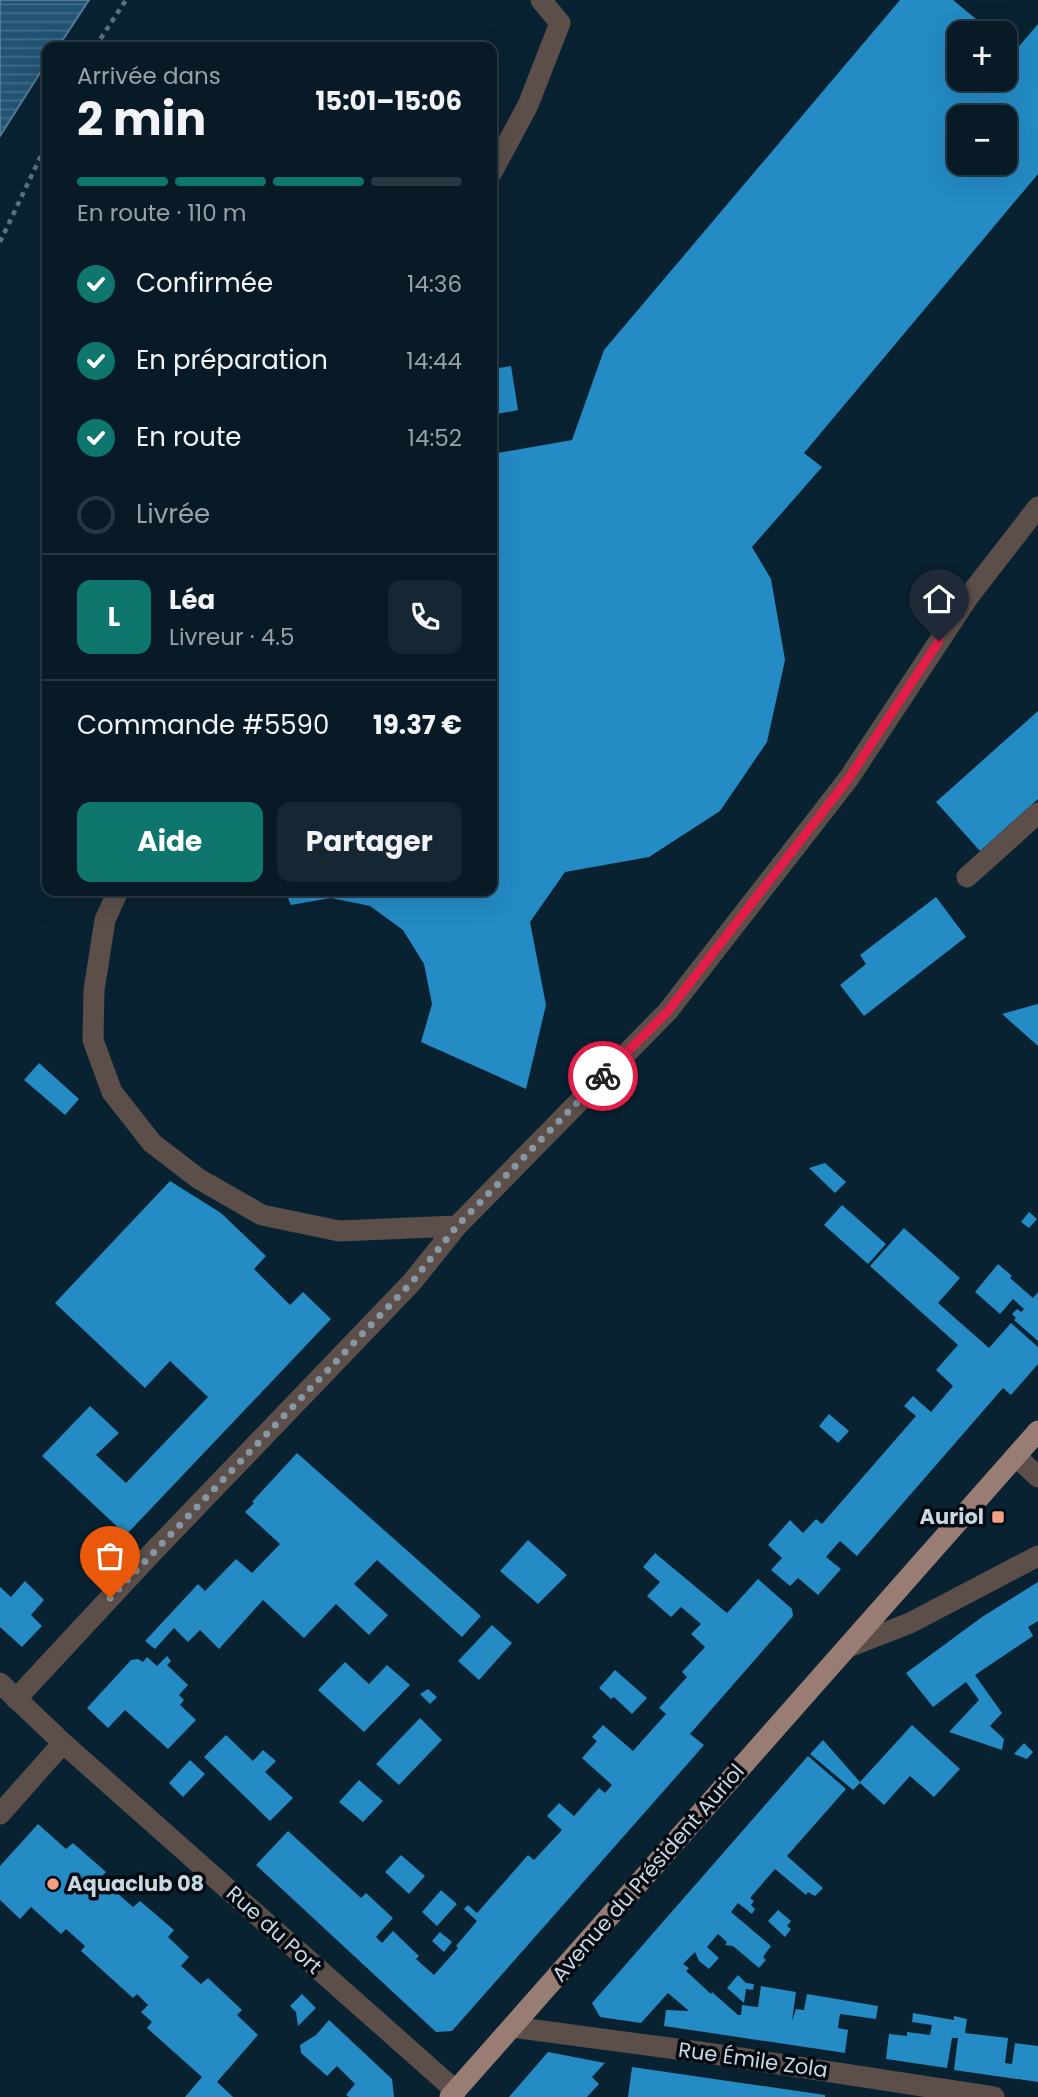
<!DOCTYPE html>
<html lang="fr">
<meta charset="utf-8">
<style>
:root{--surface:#071a26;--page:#152732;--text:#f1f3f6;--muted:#98a1a7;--line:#283843;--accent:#0f766e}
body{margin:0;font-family:Poppins,sans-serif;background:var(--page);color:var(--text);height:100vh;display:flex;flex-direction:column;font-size:26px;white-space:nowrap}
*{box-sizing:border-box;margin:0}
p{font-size:23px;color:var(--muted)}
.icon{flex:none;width:38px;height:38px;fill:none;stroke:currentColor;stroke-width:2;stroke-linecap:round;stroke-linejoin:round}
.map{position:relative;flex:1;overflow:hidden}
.details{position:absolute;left:42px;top:42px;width:455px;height:854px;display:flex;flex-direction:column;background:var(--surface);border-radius:14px;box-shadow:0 7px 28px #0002,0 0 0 2px var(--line)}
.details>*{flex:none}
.tools{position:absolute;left:947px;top:21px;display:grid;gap:14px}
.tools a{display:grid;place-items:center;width:70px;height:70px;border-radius:14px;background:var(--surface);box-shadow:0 7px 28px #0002,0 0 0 2px var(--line);font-size:35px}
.pin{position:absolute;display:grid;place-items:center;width:60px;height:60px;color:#fff;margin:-72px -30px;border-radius:50% 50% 50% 0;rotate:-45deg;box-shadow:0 0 7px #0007}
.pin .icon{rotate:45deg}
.courier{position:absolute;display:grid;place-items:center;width:70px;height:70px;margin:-35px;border:5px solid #e11d48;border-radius:50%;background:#fff;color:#222;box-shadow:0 2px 9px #0007}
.overview em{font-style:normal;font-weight:700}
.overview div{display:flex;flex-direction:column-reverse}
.overview{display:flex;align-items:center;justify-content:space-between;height:119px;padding:0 35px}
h1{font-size:46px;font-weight:700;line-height:52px}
.bar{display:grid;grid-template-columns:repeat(4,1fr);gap:10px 7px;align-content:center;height:84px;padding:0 35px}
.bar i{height:9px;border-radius:5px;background:var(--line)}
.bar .on{background:var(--accent)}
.bar p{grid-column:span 4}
.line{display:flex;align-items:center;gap:18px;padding:0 35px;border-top:2px solid var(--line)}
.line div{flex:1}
.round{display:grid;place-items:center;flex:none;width:74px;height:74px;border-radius:14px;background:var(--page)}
ol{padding:0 35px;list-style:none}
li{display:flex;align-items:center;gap:21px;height:77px}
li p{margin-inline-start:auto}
li .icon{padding:7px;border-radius:50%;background:var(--accent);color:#fff;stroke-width:4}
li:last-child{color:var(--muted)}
li i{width:38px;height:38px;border:4px solid var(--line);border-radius:50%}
.action{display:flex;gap:14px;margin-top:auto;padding:14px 35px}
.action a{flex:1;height:80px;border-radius:14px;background:var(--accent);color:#fff;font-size:28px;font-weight:700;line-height:80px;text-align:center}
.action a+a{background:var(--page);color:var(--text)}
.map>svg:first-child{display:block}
</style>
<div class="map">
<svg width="1038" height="2097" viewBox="0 0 1038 2097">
<defs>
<pattern id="water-rules" width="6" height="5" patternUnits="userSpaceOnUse" patternTransform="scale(1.75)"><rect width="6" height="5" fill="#215474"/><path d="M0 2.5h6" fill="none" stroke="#406c88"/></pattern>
</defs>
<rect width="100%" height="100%" fill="#092232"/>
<path fill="url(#water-rules)" stroke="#537b95" stroke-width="2" d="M0 0H89L58 47H47V62L0 136Z"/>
<path fill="#248bc5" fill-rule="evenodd" d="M900 0H953L993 33H959V79H1004V43L1015 51 1038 24V174L804 453 822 467 752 547 771 579 785 660 767 742 720 811 649 857 565 872 530 922 546 1005 526 1089 421 1042 432 1004 424 964 403 930 370 906 331 898 291 905 285 891H492V454L572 440 604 350ZM959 117H1004V163H959Z
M511 366 518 410 492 415V369Z
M1038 711V799L980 851 936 802Z
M936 897 966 937 864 1016 840 985 866 964 860 955Z
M1038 1004V1046L1002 1014Z
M39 1063 79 1099 65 1115 24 1080Z
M825 1163 846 1182 835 1193 809 1168Z
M170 1181 221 1213 266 1256 254 1269 290 1305 303 1292 331 1319 126 1535 42 1456 90 1406 119 1433 96 1455 126 1483 208 1397 170 1361 145 1388 55 1303Z
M842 1205 886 1244 868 1264 824 1225Z
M1029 1212 1037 1219 1029 1228 1021 1222Z
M904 1228 960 1278 938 1303 989 1348 1011 1323 1038 1347V1364L1011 1395 1003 1388 857 1556 840 1541 826 1557 841 1569 818 1595 798 1578 790 1586 771 1570 782 1558 768 1545 790 1520 803 1533 816 1519 822 1524 916 1416 904 1406 913 1396 931 1412 953 1386 936 1370 958 1345 870 1266Z
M998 1264 1012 1276 1010 1278 1033 1298 1038 1292V1341L1014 1320 1016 1318 1012 1314 1017 1309 1021 1312 1024 1309 1013 1299 1000 1314 975 1292Z
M829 1414 849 1431 838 1443 819 1426Z
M297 1453 481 1616 462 1637 377 1560 354 1584 388 1615 369 1635 336 1604 304 1638 263 1600 219 1649 200 1630 188 1642 174 1628 155 1649 145 1641 198 1584 205 1591 236 1559 252 1573 280 1544 245 1512 254 1503 252 1502Z
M528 1540 567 1575 538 1604 500 1571Z
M655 1553 727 1613 758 1579 792 1609 793 1616 690 1734 704 1745 691 1760 452 2031 436 2032 256 1865 288 1831 361 1898 366 1893 393 1918 376 1937 382 1943 393 1931 419 1956 416 1959 434 1975 458 1948 456 1946 477 1921 464 1909 468 1905 477 1913 528 1855 534 1860 562 1830 547 1816 559 1803 574 1816 599 1788 605 1793 612 1785 582 1758 597 1741 592 1737 603 1725 633 1751 666 1714 659 1708 687 1677 682 1672 705 1647 691 1634 701 1624 681 1607 671 1617 647 1596 660 1582 643 1567Z
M25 1581 44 1600 31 1615 42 1626 22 1647 0 1627V1587L11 1597Z
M1038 1582V1621L1028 1627 1033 1636 975 1675 1002 1713 990 1726 1004 1739 1002 1750 949 1732 979 1700 966 1682 933 1707 906 1673 982 1617Z
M492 1625 512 1643 479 1680 458 1661Z
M167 1656 171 1661 167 1665 188 1685 179 1695 184 1700 180 1705 196 1720 168 1749 125 1710 108 1728 87 1708 131 1660 138 1659 143 1662 147 1657 157 1666Z
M345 1662 369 1684 387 1665 410 1685 364 1732 318 1690Z
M615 1670 647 1698 632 1714 614 1697 611 1699 599 1688Z
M428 1689 437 1697 430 1704 420 1694Z
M420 1718 442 1740 399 1785 376 1764Z
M912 1725 960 1769 934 1797 910 1776 884 1805 860 1783 853 1790 810 1754 823 1740 860 1782Z
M226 1735 253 1761 263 1750 276 1761 265 1772 293 1798 270 1821 204 1757Z
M1024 1743 1033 1752 1027 1759 1014 1754Z
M808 1756 846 1789 787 1856 823 1888 815 1896 808 1892 806 1895 775 1869 750 1898 754 1901 751 1905 755 1909 752 1914 738 1903 731 1912 771 1946 763 1957 766 1960 759 1968 733 1946 725 1945 727 1942 718 1934 707 1947 719 1958 709 1969 699 1961 695 1952 683 1964 689 1968 686 1971 711 1994 712 1992 738 2015H741L742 2005 758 2007 761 1986 796 1992 792 2021 796 2009 804 2010 807 1994 878 2006 876 2019 840 2014 838 2028 848 2030 845 2053 664 2026 666 2010 689 2011 668 1993 641 2023 600 2017 592 2003Z
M190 1760 205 1774 183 1797 169 1783Z
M359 1780 383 1801 363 1822 339 1802Z
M38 1824 66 1849 73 1843 106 1872 100 1878 133 1907 140 1901 174 1930 168 1937 189 1957 181 1966 201 1984 208 1978 242 2010 237 2015 258 2035 217 2082 233 2097H185L202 2077 147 2028 152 2022 141 2012 148 2005 137 1994 133 1998 81 1951 85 1946 66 1929 61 1934 31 1907 20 1919 0 1900V1866Z
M401 1855 425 1876 409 1894 385 1872Z
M441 1890 457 1904 437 1926 422 1912Z
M778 1910 791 1921 787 1926 791 1929 785 1937 768 1921Z
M440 1932 452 1942 444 1952 432 1941Z
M738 1975 746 1983 754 1984 753 1990 746 1989 744 2003 727 1988Z
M302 1994 316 2008 298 2026 296 2012 290 2006Z
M913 2013 954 2020V2016L967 2019 965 2033 1008 2038 1005 2063 1012 2064 1015 2043 1038 2046V2082L954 2070 958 2038H952L947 2068 886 2059 889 2034 907 2036V2032L930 2035 932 2025 912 2022Z
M329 2020 392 2079 394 2097H349L346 2095 355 2084 337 2066 327 2076 301 2053 300 2045 316 2035Z
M548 2052 605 2063 592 2077 599 2084 587 2097H509Z
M632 2067 825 2095V2097H628Z"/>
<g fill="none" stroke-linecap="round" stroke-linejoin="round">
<path stroke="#5c707e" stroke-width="4.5" stroke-dasharray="5 5" stroke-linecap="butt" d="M95 47 126 0
M0 242 47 143"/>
<path stroke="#5c4f4a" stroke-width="21" d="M492 172 528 105 560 23 541 0
M967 877 1038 813
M118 891 105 920 94 990 93 1040 112 1092 152 1143 199 1179 262 1215 339 1231 457 1226
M1016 1456 1038 1477
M846 1648 910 1623 1038 1556
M0 1683 63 1743 456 2091
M16 1699 147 1558 412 1282 457 1226 668 1011 849 778 969 596 1038 507
M0 1814 63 1743
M512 2027 707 2053 994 2097"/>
<path stroke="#997d74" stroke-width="21" d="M450 2097 1038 1431"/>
</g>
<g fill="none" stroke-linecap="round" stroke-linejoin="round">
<path stroke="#8698a4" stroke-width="7" stroke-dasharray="0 12.6" d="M110 1598 412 1282 457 1226 603 1076"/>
<path stroke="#e11d48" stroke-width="9" d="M603 1076 668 1011 849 778 939 641"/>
</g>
<g fill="#f39f83" stroke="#030b11" stroke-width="2.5">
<rect x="991" y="1510" width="14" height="14" rx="3.5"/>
<circle cx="53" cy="1884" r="7"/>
</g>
<g text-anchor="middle" stroke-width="7" stroke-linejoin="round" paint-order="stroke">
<g font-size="21" font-weight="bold" fill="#c9d7e2" stroke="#030b11" text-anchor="end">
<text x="984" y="1524">Auriol</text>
<text x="67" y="1891" text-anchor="start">Aquaclub 08</text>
</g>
<g font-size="21" fill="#c9d7e2" stroke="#030b11">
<text transform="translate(648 1873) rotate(-49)" y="7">Avenue du Président Auriol</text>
<text transform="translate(274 1930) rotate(42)" y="7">Rue du Port</text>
<text transform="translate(753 2060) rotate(8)" y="7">Rue Émile Zola</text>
</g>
</g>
</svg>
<div class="tools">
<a>+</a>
<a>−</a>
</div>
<div class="pin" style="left:110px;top:1598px;background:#ea580c"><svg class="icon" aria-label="bag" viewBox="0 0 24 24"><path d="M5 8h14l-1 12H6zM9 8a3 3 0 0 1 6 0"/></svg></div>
<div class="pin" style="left:939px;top:641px;background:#1f2937"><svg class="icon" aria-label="home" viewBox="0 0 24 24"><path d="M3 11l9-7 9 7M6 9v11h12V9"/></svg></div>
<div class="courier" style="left:603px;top:1076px"><svg class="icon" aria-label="bike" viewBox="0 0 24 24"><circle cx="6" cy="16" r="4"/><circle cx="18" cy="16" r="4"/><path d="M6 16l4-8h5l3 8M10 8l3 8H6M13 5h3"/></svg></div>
<section class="details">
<div class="overview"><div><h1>2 min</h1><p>Arrivée dans</p></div><em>15:01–15:06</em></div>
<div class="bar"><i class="on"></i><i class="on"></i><i class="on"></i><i></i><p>En route · 110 m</p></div>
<ol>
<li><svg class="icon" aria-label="check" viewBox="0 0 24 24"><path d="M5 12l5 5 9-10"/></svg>Confirmée<p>14:36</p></li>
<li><svg class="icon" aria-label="check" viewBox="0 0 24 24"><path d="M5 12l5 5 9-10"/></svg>En préparation<p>14:44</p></li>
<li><svg class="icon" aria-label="check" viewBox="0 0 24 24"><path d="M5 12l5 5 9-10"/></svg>En route<p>14:52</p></li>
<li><i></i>Livrée</li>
</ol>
<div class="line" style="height:126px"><b class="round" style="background:var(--accent);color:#fff">L</b><div><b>Léa</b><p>Livreur · 4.5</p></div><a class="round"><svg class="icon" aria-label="phone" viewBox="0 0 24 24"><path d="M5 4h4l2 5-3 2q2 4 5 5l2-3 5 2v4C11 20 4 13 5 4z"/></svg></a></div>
<div class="line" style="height:91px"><div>Commande #5590</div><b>19.37 €</b></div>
<div class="action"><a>Aide</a><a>Partager</a></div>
</section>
</div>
